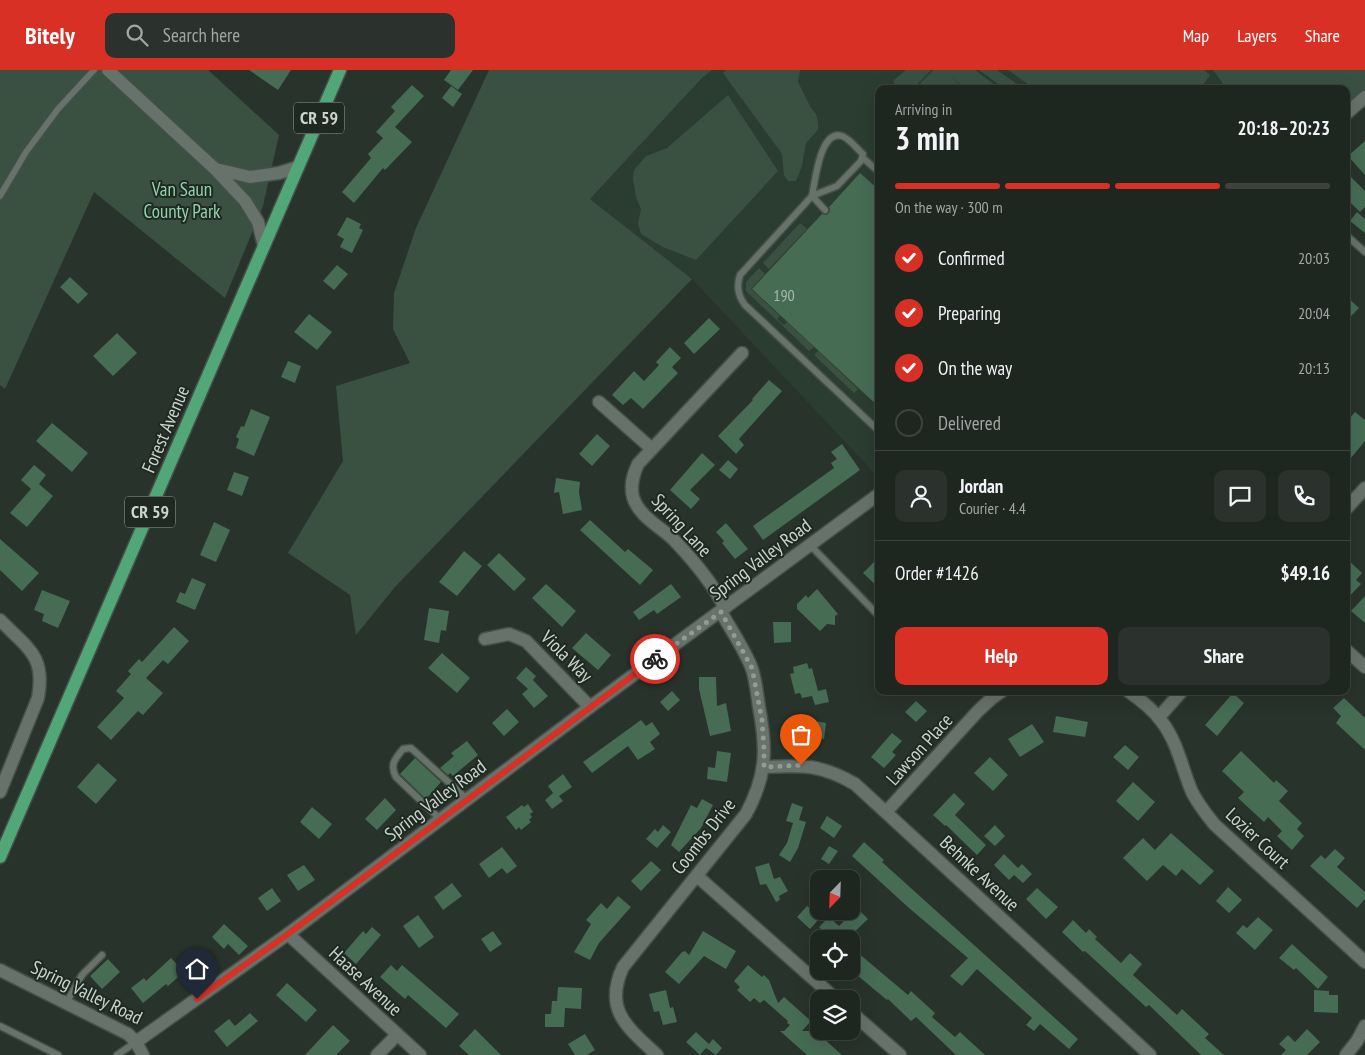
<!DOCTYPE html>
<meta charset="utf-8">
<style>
:root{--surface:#1e2620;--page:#2b322d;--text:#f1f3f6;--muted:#a1a5a5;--line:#3c433e;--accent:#d93025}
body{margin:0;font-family:"PT Sans Narrow",sans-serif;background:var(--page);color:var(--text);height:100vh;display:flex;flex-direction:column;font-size:19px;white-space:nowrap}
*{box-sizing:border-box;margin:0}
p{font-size:16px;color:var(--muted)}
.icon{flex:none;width:28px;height:28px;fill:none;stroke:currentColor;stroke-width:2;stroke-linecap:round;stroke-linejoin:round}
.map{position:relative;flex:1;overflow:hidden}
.side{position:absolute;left:875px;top:15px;width:475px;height:610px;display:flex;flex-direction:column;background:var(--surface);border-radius:10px;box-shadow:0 5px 20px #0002,0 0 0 1px var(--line)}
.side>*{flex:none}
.needle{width:32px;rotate:203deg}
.buttons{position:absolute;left:810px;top:800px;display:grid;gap:10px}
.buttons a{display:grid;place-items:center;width:50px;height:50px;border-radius:10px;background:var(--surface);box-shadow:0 5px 20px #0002,0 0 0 1px var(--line);font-size:25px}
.pin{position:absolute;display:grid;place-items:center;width:42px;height:42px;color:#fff;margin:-51px -21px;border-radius:50% 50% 50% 0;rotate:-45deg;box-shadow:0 0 5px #0007}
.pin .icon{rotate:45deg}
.courier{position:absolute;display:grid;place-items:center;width:50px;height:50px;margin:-25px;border:4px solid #d93025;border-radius:50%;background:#fff;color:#222;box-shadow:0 1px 6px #0007}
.overview em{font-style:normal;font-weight:700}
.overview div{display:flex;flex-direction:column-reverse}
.overview{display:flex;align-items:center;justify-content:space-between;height:85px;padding:0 20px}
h1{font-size:32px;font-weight:700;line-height:38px}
.bar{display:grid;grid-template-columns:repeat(4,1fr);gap:8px 5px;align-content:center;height:60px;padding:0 20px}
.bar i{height:6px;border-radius:4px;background:var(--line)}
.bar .active{background:var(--accent)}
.bar p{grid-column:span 4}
.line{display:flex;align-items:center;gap:12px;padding:0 20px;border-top:1px solid var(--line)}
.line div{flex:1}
.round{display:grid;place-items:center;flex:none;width:52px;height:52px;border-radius:10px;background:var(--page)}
ol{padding:0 20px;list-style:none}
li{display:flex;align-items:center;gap:15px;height:55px}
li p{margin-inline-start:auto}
li .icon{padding:5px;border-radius:50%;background:var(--accent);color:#fff;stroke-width:4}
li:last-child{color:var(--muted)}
li i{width:28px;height:28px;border:2px solid var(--line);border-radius:50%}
.cta{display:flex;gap:10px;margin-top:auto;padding:10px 20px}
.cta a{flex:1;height:58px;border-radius:10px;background:var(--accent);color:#fff;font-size:20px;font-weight:700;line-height:58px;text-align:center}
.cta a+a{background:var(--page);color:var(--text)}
header{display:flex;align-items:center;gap:30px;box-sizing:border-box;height:70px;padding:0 25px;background:var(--accent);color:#fff}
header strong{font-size:24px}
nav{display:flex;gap:28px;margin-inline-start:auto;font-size:18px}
.search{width:350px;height:45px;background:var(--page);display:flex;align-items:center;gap:12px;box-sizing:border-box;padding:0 18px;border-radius:10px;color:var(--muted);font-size:19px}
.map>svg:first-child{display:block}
</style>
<header>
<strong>Bitely</strong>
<div class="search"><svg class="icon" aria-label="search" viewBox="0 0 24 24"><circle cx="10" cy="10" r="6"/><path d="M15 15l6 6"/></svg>Search here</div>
<nav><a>Map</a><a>Layers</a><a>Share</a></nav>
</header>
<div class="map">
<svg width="1365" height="985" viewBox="0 0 1365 985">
<rect width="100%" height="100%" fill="#28332b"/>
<path fill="#2b3d31" d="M712 0H1260L1280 19H879V408L692 209 590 129 702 8Z"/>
<path fill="#3a5142" d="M0 0H208L279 65 263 136 225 228 94 122 5 319 0 315Z
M489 0H712L702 8 590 129 692 209 395 517 356 565 350 525 288 483 343 391 336 316 410 293 393 259 394 223 416 158Z
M726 0H800L798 12 811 38 816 44 818 53V60L806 73 802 96 796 111H788L784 105 782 84 723 3Z
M906 0H931L913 19H897L893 11Z
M933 0H975L1000 19H957L961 15 949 4 959 14 955 19H915Z
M979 0H997L1024 19H1005Z
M1008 0H1204L1210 5 1200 19H1035Z
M1213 0H1365V27L1346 44V19H1224L1222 12Z
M728 25 778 101 696 190 663 177 641 164 638 153 641 139 636 127 633 109 634 100 646 86 667 78Z
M800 153 807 159 769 199 763 193Z
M759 198 765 204 751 219 780 246 777 249 784 255 787 252 814 277 809 281 746 221V212Z
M818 281 858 319 854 323 814 285Z"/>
<path fill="#466c54" d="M249 0H291L278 20Z
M451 0H473L458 20 444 10Z
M412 15 424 26 395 57 412 72 385 100 383 98 354 133 342 122 371 88 368 84 383 68 376 62 395 41 391 37Z
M451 16 462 24 453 37 442 28Z
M1365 71V105L1348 86Z
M1346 102 1365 121V137L1360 142 1346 128Z
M860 103 879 120V337L752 219 822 144 826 145 829 143 830 139 829 137Z
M1357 142 1365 149V163L1350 151Z
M347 147 361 154 359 158 363 160 352 183 340 177 344 169 337 165Z
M337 195 348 204 334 220 323 211Z
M70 207 88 224 78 234 60 217Z
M1346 226 1359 238 1346 251Z
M309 244 332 262 317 280 294 262Z
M709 248 720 259 694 284 684 273Z
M117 263 137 283 113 306 93 286Z
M670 277 681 288 672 297 678 303 643 339 631 328 623 335 612 325 634 301 644 311 659 295 656 292Z
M288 291 301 296 295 313 281 307Z
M769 310 782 321 739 369 744 375 736 384 718 366 753 330 752 329Z
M251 339 270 347 254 386 236 378 239 369 236 367 241 356 244 357Z
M1355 342 1365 350V371L1346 394V365L1351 359 1346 356V353Z
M52 353 88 383 72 402 36 371Z
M597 364 610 376 592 396 579 384Z
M842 374 860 400 763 470 753 456 834 398 831 393 837 389 831 382Z
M702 383 715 395 690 420 700 429 691 439 670 420Z
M728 390 738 399 730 409 719 400Z
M34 395 46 405 39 414 53 426 27 457 10 443 31 419 21 410Z
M234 402 249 407 242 426 227 420Z
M556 408 580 412 579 422 582 440 563 444 559 422 554 423Z
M590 450 625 482 628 479 653 500 640 515 580 460Z
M214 452 230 460 216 492 200 485Z
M726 453 748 479 735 489 722 473 724 471 716 462Z
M0 469 39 503 22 521 0 500Z
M464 481 482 496 457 526 439 512Z
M499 483 526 509 514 521 487 495Z
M879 487V518L863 503Z
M1346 488 1362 503 1356 510 1361 514 1346 530Z
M192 508 206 514 195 540 176 532 180 522 185 524Z
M546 514 576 541 562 557 532 528Z
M671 514 681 527 657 544 654 540 639 550 633 542Z
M817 519 838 544 835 546V555L827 554 820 561 797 539V534L806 525 808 528Z
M42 520 70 531 58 558 42 551 44 544 34 540Z
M1365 526V553L1351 541Z
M429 538 449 541 446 561 441 560 439 573 424 570Z
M773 552H791V572L774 573Z
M174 557 189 571 168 594 163 590 146 608 163 623 143 645 138 641 111 670 97 657 124 628 116 621 131 604 128 601 139 589 142 592Z
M586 563 611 585 598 600 572 578Z
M442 583 470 608 457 623 428 598Z
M807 593 809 599 812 598 818 621 826 619 829 632 815 635 812 626 802 628 800 623 795 624 790 604 794 603 793 597Z
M526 597 536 606 533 610 548 626 534 638 522 624 528 619 516 608Z
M699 607H716L717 636 726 633 731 661 710 666 699 619Z
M672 621 680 630 668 641 660 632Z
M1233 623 1244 633 1217 666 1205 655Z
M1344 628 1365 648V680L1336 653 1341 646 1333 638Z
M916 631 927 641 916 652 905 642Z
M507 639 519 652 504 666 492 653Z
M1056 646 1088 652 1085 667 1053 662Z
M803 649 826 653 824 669 801 664Z
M641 650 646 656 652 652 660 664 650 672 655 679 638 690 628 676 592 703 583 692Z
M1032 654 1044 672 1020 687 1008 669Z
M892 663 902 671 892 682 896 685 884 698 871 687Z
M467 671 478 685 453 706 450 703 448 705 440 698 454 686 451 683Z
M1125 675 1139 687 1128 700 1113 687Z
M717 681 731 683 727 712 707 709 708 697 715 698Z
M1241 681 1274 713 1276 710 1288 721 1279 731 1302 753 1297 759 1304 766 1292 780 1277 766 1282 761 1268 747 1264 752 1238 728 1244 722 1222 701Z
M990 687 1008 705 993 721 974 703Z
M415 688 441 712 426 729 400 704Z
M98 693 117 710 96 734 77 717Z
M563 704 572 717 559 726 563 731 552 739 545 730 553 723 548 716Z
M1133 712 1155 732 1138 751 1116 731Z
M954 723 965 734 955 745 986 775 977 785 946 755 945 756 933 745Z
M385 728 396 740 377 760 365 749Z
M702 729 713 735 701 758 679 782 671 775 691 735 697 738Z
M792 733 803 737 799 750 806 752 798 778 790 792 779 785 787 773 793 753 786 751Z
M528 734 533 742 530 744 532 747 529 750 531 752 521 760 519 757 516 760 506 747 522 735 524 737Z
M312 737 332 754 319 769 300 752Z
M827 746 842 756 834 768 820 758Z
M663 755 671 762 657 778 646 769 655 759 658 762Z
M995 755 1005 766 995 776 984 766Z
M1171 763 1214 801 1200 815 1182 799 1176 806 1163 795 1147 811 1123 788 1143 768 1155 780Z
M864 772 884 790 882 792 1078 969 1069 979 1040 954 1034 961 1026 955 1032 948 977 899 962 916 950 906 968 888 909 838 852 786Z
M829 776 838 781 829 794 821 789Z
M502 777 517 796 507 804 502 798 489 808 479 794Z
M1335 779 1345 788 1337 797 1365 822V829L1357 838 1310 796 1321 785 1325 789Z
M1004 784 1018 798 1022 794 1032 804 1023 813 1014 805 1009 810 994 795Z
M651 791 661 800 641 821 631 811Z
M769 793 774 809 780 807 788 821 779 826 780 830 776 832 766 814 760 815 755 797Z
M304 795 315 810 298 821 287 805Z
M452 813 462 826 443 840 434 827Z
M1228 817 1242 830 1229 843 1216 831Z
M272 818 281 831 267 841 258 828Z
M1037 818 1058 837 1046 849 1026 829Z
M618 826 631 837 599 873 590 890 574 882 591 854 586 850 601 833 607 839Z
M807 836 821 847 810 859 797 847Z
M857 838 868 849 847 869H832L819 857 829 847 839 856Z
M418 845 434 867 419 878 403 856Z
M1258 847 1273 860 1255 880 1236 863 1243 855 1247 858Z
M1073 850 1086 863 1089 859 1097 867 1095 869 1121 893 1130 883 1142 894 1133 905 1177 945 1182 939 1209 964 1205 968 1224 985H1201L1149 935 1146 937 1085 881 1083 882 1062 862Z
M224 854 248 876 239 885 228 874 224 879 212 867Z
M372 857 381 865 356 894 344 883 363 861 366 864Z
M493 861 502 874 490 882 481 869Z
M703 861 736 881 726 899 704 886 679 914 665 902 682 882 685 881 689 885Z
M1292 874 1328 907 1318 919 1296 898 1294 900 1279 888Z
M851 877 908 925 911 921 935 943 932 947 955 967 960 962 985 985H956L916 947 911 951 888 929 887 930 851 900Z
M171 888 184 902 168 916 166 914 143 933 131 918 144 908 146 911Z
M108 889 120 902 102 919 90 906Z
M391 895 397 901 402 895 459 944 446 958 408 925 405 929 380 907Z
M748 895 762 907 764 905 769 910 778 933 784 927 811 951 802 961H820L826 967 824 969 842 985H807L780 961H784L790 955 787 953 788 951 764 930 760 933 754 928 750 932 737 920 740 917 734 911Z
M287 913 317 940 306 952 276 925Z
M558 917 582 918 581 939 565 938 564 957H545V944H551L552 931H557Z
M666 920 670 938 673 937 677 952 663 955 659 941 654 942 649 924Z
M1314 920 1329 921V925H1338V943L1314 942Z
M250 943 258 951 227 977 214 961 229 949 235 956Z
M333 955 350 971 336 985H305Z
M475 959 501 985H469L459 976Z
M1307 959 1320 972 1307 985H1281L1286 980 1279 974 1288 965 1295 972Z
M696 962 709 974 713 969 722 978 716 985 706 978 700 985 686 972Z
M585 964 595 980 587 985H575L568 974Z"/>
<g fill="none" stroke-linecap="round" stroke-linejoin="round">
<defs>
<path id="service" d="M863 88 879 102
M0 126 26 82 58 39 94 0
M812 126C815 112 820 59 842 66 850 69 857 79 863 84L861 91 837 116 812 126 740 205C736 217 738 226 745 235L879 361
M812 126 825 140
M1346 165 1365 182
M810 475 879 546
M441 750 396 707C389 694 396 688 403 679L411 678 468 730
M66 933 82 905 102 885
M0 956 58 985
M117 985 136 972"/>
<path id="minor" d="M108 0 214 98 245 131 258 152 264 176
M216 99 250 107 279 103 298 97
M599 332 652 379
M1346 439 1365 418
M725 538C713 514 694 491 675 471 661 457 639 447 633 427 630 415 633 405 638 394L742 283
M0 550C27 578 46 585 38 628L0 722
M485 569 509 564 526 571 590 637
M1346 580 1365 597
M1128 621C1140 630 1153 639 1162 652 1178 673 1182 699 1192 722 1198 734 1206 744 1214 754L1365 892
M1159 647 1182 621
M764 697C802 695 821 694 855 714L1150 985
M886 742 978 641 991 629 1002 621
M697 806 836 929
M288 864 420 985
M851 942 900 985
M136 972 143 985
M377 985 397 965
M657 985C628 958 603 940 623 897L746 744C767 705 767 679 759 637 757 624 756 611 752 599 746 582 730 558 721 542
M1346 985 1357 971 1365 956"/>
<path id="tertiary" d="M1346 44 1365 27
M0 900 128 964 136 972 288 864 590 637 879 424"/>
<path id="primary" d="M0 787 340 0"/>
</defs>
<use href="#service" stroke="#454f48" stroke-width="9"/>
<use href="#minor" stroke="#454f48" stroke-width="15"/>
<use href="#tertiary" stroke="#454f48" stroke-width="15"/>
<use href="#primary" stroke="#454f48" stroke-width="15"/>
<use href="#service" stroke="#66726a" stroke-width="6"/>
<use href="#minor" stroke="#66726a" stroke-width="12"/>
<use href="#tertiary" stroke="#66726a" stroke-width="12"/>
<use href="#primary" stroke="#52a778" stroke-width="12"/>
</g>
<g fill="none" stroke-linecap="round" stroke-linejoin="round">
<path stroke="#939b95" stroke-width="5" stroke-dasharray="0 9" d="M655 589 721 542 752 598 762 650 764 679V697L801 695"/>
<path stroke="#d93025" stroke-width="6" d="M197 929 288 864 655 589"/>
</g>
<g text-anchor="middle" stroke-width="4" stroke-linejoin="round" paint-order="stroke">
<g font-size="16" fill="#aab9b0">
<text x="784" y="231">190</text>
</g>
<g fill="#1e2922" stroke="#98a09a" stroke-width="1">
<rect x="294" y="32.5" width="50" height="31" rx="4"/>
<rect x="125" y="426.5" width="50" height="31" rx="4"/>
</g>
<g font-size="18" font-weight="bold" fill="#ccd3ce">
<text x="319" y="54">CR 59</text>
<text x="150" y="448">CR 59</text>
</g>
<g font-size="19" fill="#93d4aa" stroke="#1e2922">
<text x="182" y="126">Van Saun<tspan x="182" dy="22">County Park</tspan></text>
</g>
<g font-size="19" fill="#ccd3ce" stroke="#1e2922">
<text transform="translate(165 359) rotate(-67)" y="7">Forest Avenue</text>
<text transform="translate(682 455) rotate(47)" y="7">Spring Lane</text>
<text transform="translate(760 489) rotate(-37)" y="7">Spring Valley Road</text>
<text transform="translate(567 586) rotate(45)" y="7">Viola Way</text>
<text transform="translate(919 679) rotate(-48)" y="7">Lawson Place</text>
<text transform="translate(435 730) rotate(-37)" y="7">Spring Valley Road</text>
<text transform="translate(703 766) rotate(-52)" y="7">Coombs Drive</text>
<text transform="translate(1258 768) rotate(43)" y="7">Lozier Court</text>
<text transform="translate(980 803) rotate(43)" y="7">Behnke Avenue</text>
<text transform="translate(366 911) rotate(43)" y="7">Haase Avenue</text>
<text transform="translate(87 922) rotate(26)" y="7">Spring Valley Road</text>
</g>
</g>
</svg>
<div class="buttons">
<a><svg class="needle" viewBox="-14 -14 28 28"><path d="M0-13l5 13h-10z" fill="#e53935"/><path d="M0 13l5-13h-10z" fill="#a1a5a5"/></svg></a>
<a><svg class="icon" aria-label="locate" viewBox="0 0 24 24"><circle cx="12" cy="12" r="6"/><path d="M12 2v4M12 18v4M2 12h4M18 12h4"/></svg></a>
<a><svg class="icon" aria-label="layers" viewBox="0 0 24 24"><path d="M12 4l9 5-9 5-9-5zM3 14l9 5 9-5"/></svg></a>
</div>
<div class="pin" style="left:801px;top:695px;background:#ea580c"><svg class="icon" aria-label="bag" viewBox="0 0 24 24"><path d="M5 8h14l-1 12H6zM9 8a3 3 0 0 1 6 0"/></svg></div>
<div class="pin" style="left:197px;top:929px;background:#1f2937"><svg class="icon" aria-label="home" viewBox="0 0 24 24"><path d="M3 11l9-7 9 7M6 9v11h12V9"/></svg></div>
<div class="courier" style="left:655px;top:589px"><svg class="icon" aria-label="bike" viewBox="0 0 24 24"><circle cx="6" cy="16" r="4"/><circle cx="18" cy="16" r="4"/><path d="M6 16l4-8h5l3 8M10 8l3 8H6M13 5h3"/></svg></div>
<section class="side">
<div class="overview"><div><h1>3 min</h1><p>Arriving in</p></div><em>20:18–20:23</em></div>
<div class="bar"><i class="active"></i><i class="active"></i><i class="active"></i><i></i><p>On the way · 300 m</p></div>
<ol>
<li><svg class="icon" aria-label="check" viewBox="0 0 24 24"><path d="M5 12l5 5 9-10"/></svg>Confirmed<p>20:03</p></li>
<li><svg class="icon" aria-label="check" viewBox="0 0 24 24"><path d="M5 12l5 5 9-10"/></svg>Preparing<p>20:04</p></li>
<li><svg class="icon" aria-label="check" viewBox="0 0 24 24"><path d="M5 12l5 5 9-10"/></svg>On the way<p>20:13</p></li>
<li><i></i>Delivered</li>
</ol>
<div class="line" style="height:90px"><a class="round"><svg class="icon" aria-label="person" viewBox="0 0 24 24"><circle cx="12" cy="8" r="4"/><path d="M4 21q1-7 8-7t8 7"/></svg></a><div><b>Jordan</b><p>Courier · 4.4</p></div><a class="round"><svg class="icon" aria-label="chat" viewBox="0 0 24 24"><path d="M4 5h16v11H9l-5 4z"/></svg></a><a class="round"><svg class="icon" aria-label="phone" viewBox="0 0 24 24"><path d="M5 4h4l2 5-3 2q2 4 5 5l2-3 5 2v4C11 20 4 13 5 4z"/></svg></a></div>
<div class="line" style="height:65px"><div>Order #1426</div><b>$49.16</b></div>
<div class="cta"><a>Help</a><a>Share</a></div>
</section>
</div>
